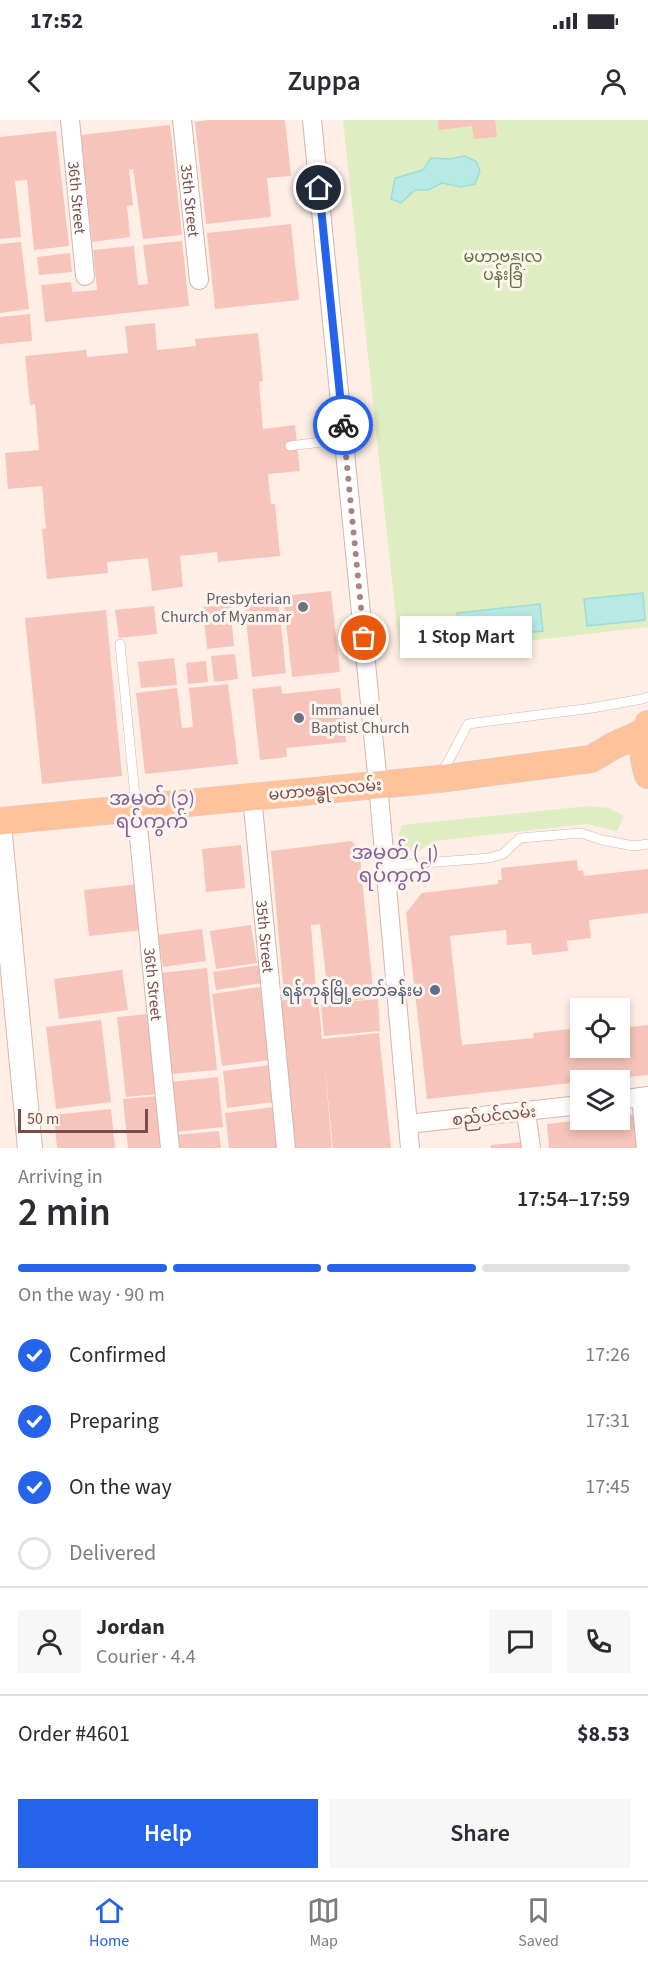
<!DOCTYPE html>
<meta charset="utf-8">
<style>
:root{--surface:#fff;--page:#f7f7f7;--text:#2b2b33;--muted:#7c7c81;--line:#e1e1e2;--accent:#2563eb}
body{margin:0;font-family:"Source Sans 3","Noto Sans Myanmar",sans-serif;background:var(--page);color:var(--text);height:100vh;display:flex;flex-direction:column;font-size:22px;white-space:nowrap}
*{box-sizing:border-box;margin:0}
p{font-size:20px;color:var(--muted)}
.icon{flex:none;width:33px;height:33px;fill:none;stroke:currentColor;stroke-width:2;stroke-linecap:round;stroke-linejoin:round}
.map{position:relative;height:1028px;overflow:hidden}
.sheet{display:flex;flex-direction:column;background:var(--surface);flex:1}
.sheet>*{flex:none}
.controls{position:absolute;left:570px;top:878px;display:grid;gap:12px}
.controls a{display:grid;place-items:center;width:60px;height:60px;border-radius:0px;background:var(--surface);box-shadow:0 3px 9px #0003;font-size:30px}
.scale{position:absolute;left:18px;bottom:15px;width:130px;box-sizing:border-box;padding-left:6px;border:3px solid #7a4d48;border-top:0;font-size:16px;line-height:21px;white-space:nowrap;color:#7a4d48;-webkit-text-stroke:4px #fff4ed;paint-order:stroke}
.pin{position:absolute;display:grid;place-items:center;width:51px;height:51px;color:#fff;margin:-26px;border:3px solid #fff;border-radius:50%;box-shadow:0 2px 6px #0007}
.courier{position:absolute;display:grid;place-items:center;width:60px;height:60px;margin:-30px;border:4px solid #2563eb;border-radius:50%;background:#fff;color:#222;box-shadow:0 2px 8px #0007}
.bubble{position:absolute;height:42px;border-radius:0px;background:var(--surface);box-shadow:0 3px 9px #0003;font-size:20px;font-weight:600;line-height:42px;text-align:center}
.summary em{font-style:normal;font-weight:600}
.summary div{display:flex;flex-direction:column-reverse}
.summary{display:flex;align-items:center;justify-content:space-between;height:102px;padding:0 18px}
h1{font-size:39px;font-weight:600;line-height:45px}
.bar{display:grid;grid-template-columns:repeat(4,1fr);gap:9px 6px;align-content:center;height:72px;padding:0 18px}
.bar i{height:8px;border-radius:4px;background:var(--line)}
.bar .active{background:var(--accent)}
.bar p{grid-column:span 4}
.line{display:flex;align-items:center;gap:15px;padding:0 18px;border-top:2px solid var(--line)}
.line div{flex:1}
.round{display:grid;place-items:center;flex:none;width:63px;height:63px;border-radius:0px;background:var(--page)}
ol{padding:0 18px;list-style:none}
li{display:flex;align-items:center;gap:18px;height:66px}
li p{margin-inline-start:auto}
li .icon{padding:6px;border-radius:50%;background:var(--accent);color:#fff;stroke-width:4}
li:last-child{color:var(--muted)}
li i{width:33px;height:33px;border:3px solid var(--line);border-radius:50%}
.action{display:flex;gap:12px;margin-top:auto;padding:12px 18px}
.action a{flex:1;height:69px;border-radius:0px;background:var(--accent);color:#fff;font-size:24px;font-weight:600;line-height:69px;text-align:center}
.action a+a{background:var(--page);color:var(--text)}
.status{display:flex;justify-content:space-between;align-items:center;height:42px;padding:0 30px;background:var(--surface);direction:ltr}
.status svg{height:16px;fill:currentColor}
header{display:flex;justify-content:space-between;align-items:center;height:78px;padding:0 18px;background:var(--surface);font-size:27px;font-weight:600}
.menu{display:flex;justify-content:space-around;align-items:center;height:84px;border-top:2px solid var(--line);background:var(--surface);font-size:16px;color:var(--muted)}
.menu a{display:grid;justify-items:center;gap:3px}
.menu .active{color:var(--accent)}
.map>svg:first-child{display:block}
</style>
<div class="status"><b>17:52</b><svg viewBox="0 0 49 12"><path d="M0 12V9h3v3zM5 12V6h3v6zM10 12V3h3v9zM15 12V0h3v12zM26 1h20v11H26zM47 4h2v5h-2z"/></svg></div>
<header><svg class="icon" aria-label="back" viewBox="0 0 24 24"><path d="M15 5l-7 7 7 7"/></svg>Zuppa<svg class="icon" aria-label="person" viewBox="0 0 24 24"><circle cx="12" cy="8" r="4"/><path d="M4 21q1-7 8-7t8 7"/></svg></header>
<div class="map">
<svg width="648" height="1028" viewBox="0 0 648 1028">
<rect width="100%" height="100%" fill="#feeee5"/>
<path fill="#deedc2" d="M343 0H648V507L400 536Z
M589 686 609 688 624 696 617 711 587 704 434 721 407 739 394 729 402 705Z"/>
<path fill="#b7eae5" stroke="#9ddcd7" stroke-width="1.5" d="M464 36 476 41 480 51 475 64 461 67 442 63 428 70H415L401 83 391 79 395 58 423 50 431 38 450 39Z
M643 473 645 500 587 506 584 479Z
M540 484 543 511 460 520 457 493Z"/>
<path fill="#f6c4ba" d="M208 0H285L291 56 267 58 271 97 206 104 195 2Z
M438 0H495L497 17 474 19 472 6 439 10Z
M170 5 182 115 143 119 133 49 129 50 133 85 127 86 130 117 92 122 81 15Z
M56 11 69 126 34 130 27 60 15 61 21 117 0 119V17Z
M291 104 299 180 215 189 207 113Z
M182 121 189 186 45 202 41 165 71 162 72 172 97 170 93 130 134 126 138 165 148 164 143 125Z
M21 122 29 189 0 193V124Z
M70 133 72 152 39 155 37 137Z
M30 194 32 221 0 224V197Z
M155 203 157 230 196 226 195 219 258 213 263 261 259 262 263 309 295 305 300 351 268 354 271 384H275L280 436 218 442 217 432 180 436 183 467 152 471 148 438 107 442 108 453 47 459 42 409 46 408 42 366 8 369 5 333 39 330 35 284 30 285 25 236 86 230 87 237 128 233 125 206Z
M331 471 340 552 292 557 283 476Z
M278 477 286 553 252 557 244 480Z
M230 484 234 526 207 529 203 487Z
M154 486 157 514 119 518 115 490Z
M106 490 122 656 42 664 25 498Z
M235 534 238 559 214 562 211 536Z
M174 538 177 565 141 568 138 542Z
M206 541 208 562 188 564 186 543Z
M228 564 238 644 145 654 136 573 177 568 182 608 193 607 189 568Z
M281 566 282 574 340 568 346 622 286 628 287 637 260 640 252 569Z
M351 721 359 728 374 878 333 883 378 879 380 911 324 916 321 884 329 883 320 804 311 805 316 872 284 875 271 731Z
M241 725 245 768 206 772 202 729Z
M577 740 578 751 583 750 584 756 648 749V793L589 800 591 818 567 821 568 831 532 835 531 823 507 825 506 810 450 816 462 925 534 918 533 913 580 908V927H620V908L648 905V955L599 960H580V962L427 979 406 793 422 773 498 764V760H502L501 748Z
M139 764 144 810 89 816 84 770Z
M251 805 257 843 216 849 210 811Z
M202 809 206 841 163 847 158 815Z
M260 845 262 863 216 870 213 852Z
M207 848 217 950 171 954 160 853Z
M122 850 128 890 59 899 54 859Z
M260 867 270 940 222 946 212 874Z
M318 877 322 919 379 913 391 1028H333L324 939 332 1028H290L276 881Z
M150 894 159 974 126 977 117 897Z
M101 900 111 982 56 989 46 907Z
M270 945 274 982 227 988 223 951Z
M218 957 223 1007 175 1012 170 962Z
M158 976 164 1028H128L123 979Z
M274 987 278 1028H229L225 993Z
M111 989 115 1028H57L54 995Z
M634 994 639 1028H549L547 1004 591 999H620V996Z
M219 1011 221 1028H177L176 1015Z
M524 1022 525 1028H491V1025Z"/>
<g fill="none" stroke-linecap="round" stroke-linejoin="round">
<defs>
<path id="lane" d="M290 326 345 319
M120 524 136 686
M442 653 468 604 592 588 642 579 648 577
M385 746 489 738 503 734 520 718 581 713 602 720 634 726 648 724"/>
<g id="street">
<path id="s1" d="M70 0 85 156"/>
<path id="s2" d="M182 0 199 160"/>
<path d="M312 0 378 664 410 1028"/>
<path id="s3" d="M252 676 286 1028"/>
<path id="s4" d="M136 687 170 1028"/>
<path d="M641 977 646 1028"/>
<path d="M620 980 648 976"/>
<path d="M526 992 531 1028"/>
<path d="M408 1004 580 985"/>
</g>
<path id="secondary" d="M0 715 30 1028"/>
<path id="primary" d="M648 604C640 619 643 639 648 655
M0 701 439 659 591 639 613 626 644 612"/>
</defs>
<use href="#lane" stroke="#d4b4ac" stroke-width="10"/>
<use href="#street" stroke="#d4b4ac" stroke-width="20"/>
<use href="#secondary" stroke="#d9b5ac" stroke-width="26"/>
<use href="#primary" stroke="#dacdcc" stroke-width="28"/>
<use href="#lane" stroke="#fff" stroke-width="9"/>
<use href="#street" stroke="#fff" stroke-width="18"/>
<use href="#secondary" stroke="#fff" stroke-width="24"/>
<use href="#primary" stroke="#ffc29b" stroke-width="27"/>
</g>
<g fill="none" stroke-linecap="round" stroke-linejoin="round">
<path stroke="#a8857f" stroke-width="6" stroke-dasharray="0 10.8" d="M343 305 364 518"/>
<path stroke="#2563eb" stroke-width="8" d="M319 68 343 305"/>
</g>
<g fill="#6b7280" stroke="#fff4ed" stroke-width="2">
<circle cx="303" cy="487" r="6"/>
<circle cx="299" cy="598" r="6"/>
</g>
<circle fill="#5c6f8a" stroke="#fff4ed" stroke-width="2" cx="435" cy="870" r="6"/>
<g text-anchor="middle" stroke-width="6" stroke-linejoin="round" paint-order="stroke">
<g font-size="16" fill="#7a4d48" stroke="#fff4ed">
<text dy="6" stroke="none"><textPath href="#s1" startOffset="78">36th Street</textPath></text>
<text dy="6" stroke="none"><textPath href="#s2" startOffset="81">35th Street</textPath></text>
<text transform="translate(325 669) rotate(-5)" y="6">မဟာဗန္ဓုလလမ်း</text>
<text dy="6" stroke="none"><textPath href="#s3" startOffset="141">35th Street</textPath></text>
<text dy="6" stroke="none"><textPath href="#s4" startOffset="178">36th Street</textPath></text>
<text transform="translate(494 995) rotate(-6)" y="6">စည်ပင်လမ်း</text>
</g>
<g font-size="16" fill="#597439" stroke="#fff4ed">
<text x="503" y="142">မဟာဗန္ဓုလ<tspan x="503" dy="18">ပန်းခြံ</tspan></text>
</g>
<g font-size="16" fill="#5b616d" stroke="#fff4ed" text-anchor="end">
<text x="291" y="484">Presbyterian<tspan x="291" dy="18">Church of Myanmar</tspan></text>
<text x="311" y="595" text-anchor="start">Immanuel<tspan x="311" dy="18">Baptist Church</tspan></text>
</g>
<g font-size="16" fill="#4e5e75" stroke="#fff4ed" text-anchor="end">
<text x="423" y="876">ရန်ကုန်မြို့တော်ခန်းမ</text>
</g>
<g font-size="20" fill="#7c639d" stroke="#fff4ed">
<text x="152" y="685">အမှတ် (၃)<tspan x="152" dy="23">ရပ်ကွက်</tspan></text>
<text x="395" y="739">အမှတ် (၂)<tspan x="395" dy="23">ရပ်ကွက်</tspan></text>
</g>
</g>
</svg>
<div class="controls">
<a><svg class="icon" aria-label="locate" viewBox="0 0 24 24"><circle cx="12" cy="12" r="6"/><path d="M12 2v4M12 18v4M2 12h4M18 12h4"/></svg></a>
<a><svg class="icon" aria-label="layers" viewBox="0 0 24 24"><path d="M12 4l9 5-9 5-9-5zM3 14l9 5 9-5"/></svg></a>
</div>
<div class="scale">50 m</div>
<div class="pin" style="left:364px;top:518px;background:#ea580c"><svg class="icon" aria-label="bag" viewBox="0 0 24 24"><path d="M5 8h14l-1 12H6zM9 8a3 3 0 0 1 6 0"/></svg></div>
<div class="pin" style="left:319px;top:68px;background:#1f2937"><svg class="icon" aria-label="home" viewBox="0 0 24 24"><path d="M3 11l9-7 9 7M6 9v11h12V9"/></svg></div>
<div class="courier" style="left:343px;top:305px"><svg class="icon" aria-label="bike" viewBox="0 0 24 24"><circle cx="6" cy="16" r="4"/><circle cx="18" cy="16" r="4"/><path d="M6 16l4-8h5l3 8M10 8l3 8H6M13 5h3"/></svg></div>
<div class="bubble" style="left:400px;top:496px;width:132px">1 Stop Mart</div>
</div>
<section class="sheet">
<div class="summary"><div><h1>2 min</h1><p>Arriving in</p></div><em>17:54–17:59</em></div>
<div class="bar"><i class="active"></i><i class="active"></i><i class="active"></i><i></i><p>On the way · 90 m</p></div>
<ol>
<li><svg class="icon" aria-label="check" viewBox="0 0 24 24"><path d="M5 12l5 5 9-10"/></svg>Confirmed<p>17:26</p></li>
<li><svg class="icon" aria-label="check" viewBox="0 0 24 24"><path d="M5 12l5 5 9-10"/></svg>Preparing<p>17:31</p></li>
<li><svg class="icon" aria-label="check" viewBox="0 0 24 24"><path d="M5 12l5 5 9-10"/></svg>On the way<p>17:45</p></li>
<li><i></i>Delivered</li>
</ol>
<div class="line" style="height:108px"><a class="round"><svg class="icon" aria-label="person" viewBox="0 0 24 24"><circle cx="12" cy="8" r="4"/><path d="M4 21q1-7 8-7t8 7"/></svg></a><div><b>Jordan</b><p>Courier · 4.4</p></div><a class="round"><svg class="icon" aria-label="chat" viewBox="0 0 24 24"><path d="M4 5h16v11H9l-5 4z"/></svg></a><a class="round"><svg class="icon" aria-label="phone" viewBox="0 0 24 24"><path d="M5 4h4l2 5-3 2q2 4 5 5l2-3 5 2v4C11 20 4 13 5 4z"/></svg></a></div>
<div class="line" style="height:78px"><div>Order #4601</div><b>$8.53</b></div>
<div class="action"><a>Help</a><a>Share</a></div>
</section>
<nav class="menu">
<a class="active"><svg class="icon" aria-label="home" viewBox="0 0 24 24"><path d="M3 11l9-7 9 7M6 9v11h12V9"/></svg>Home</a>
<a><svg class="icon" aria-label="map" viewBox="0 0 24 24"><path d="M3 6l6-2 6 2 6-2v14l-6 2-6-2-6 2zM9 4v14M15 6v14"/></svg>Map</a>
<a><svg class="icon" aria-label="saved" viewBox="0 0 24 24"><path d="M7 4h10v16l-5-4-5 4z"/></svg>Saved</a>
</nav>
